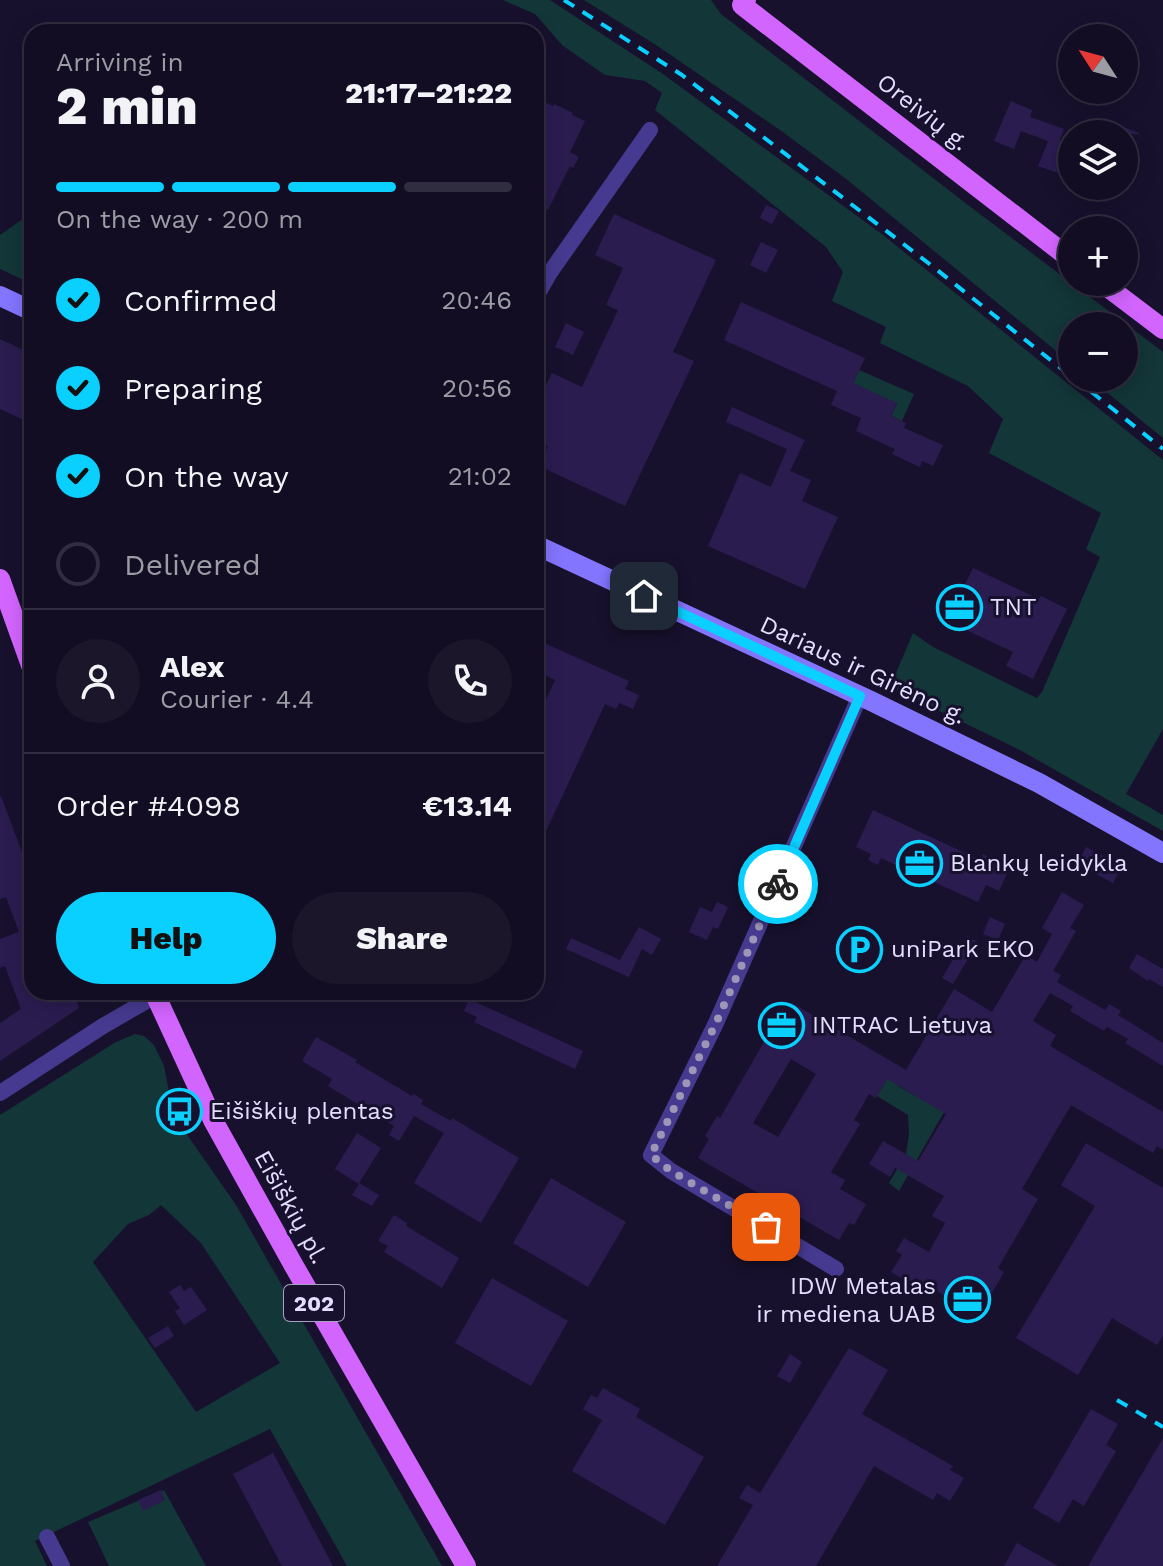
<!DOCTYPE html>
<meta charset="utf-8">
<style>
:root{--surface:#120d22;--page:#1b162a;--text:#f1f3f6;--muted:#9c9ca5;--line:#312d40;--accent:#0ad0ff}
body{margin:0;font-family:"Work Sans",sans-serif;background:var(--page);color:var(--text);height:100vh;display:flex;flex-direction:column;font-size:30px;white-space:nowrap}
*{box-sizing:border-box;margin:0}
p{font-size:26px;color:var(--muted)}
.icon{flex:none;width:44px;height:44px;fill:none;stroke:currentColor;stroke-width:2;stroke-linecap:round;stroke-linejoin:round}
.map{position:relative;flex:1;overflow:hidden}
.drawer{position:absolute;left:24px;top:24px;width:520px;height:976px;display:flex;flex-direction:column;background:var(--surface);border-radius:24px;box-shadow:0 4px 20px #0003,0 0 0 2px var(--line)}
.drawer>*{flex:none}
.needle{width:52px;rotate:306deg}
.tools{position:absolute;left:1058px;top:24px;display:grid;gap:16px}
.tools a{display:grid;place-items:center;width:80px;height:80px;border-radius:50%;background:var(--surface);box-shadow:0 4px 20px #0003,0 0 0 2px var(--line);font-size:40px}
.pin{position:absolute;display:grid;place-items:center;width:68px;height:68px;color:#fff;margin:-34px;border-radius:16px;box-shadow:0 4px 12px #0006}
.courier{position:absolute;display:grid;place-items:center;width:80px;height:80px;margin:-40px;border:6px solid #0ad0ff;border-radius:50%;background:#fff;color:#222;box-shadow:0 2px 10px #0007}
.headline em{font-style:normal;font-weight:800}
.headline div{display:flex;flex-direction:column-reverse}
.headline{display:flex;align-items:center;justify-content:space-between;height:136px;padding:0 32px}
h1{font-size:52px;font-weight:800;line-height:60px}
.bar{display:grid;grid-template-columns:repeat(4,1fr);gap:12px 8px;align-content:center;height:96px;padding:0 32px}
.bar i{height:10px;border-radius:6px;background:var(--line)}
.bar .on{background:var(--accent)}
.bar p{grid-column:span 4}
.line{display:flex;align-items:center;gap:20px;padding:0 32px;border-top:2px solid var(--line)}
.line div{flex:1}
.round{display:grid;place-items:center;flex:none;width:84px;height:84px;border-radius:42px;background:var(--page)}
ol{padding:0 32px;list-style:none}
li{display:flex;align-items:center;gap:24px;height:88px}
li p{margin-inline-start:auto}
li .icon{padding:8px;border-radius:50%;background:var(--accent);color:#111;stroke-width:4}
li:last-child{color:var(--muted)}
li i{width:44px;height:44px;border:4px solid var(--line);border-radius:50%}
.cta{display:flex;gap:16px;margin-top:auto;padding:16px 32px}
.cta a{flex:1;height:92px;border-radius:48px;background:var(--accent);color:#111;font-size:32px;font-weight:800;line-height:92px;text-align:center}
.cta a+a{background:var(--page);color:var(--text)}
.map>svg:first-child{display:block}
</style>
<div class="map">
<svg width="1163" height="1566" viewBox="0 0 1163 1566">
<rect width="100%" height="100%" fill="#18112e"/>
<path fill="#133638" fill-rule="evenodd" d="M503 0H550L663 74 883 235 1163 460V729L1126 794 1163 815V831L1018 749 890 687 913 633 933 647 1037 698 1042 692 1100 557 1086 549 1101 513 989 453 1003 419 968 386 880 343 886 327 832 301 843 272 826 247 655 110 662 93 645 81 605 75 562 45 535 14Z
M584 0H711L721 14 968 205 1163 352V438L1089 378H1124V326H1072V364L845 178 780 130 656 45Z
M24 218 32 222V284L0 269V235Z
M859 370 914 394 902 421 891 416 897 404 853 383Z
M135 1034 144 1036 154 1045 164 1066 170 1097 188 1136 236 1205 442 1566H347L270 1429 35 1541 47 1566H0V1115L116 1042ZM161 1205 201 1243 280 1363 196 1412 93 1262 128 1224 149 1215Z
M896 1064 904 1074 898 1086 944 1112 899 1191 889 1183 906 1154 909 1134 908 1115 877 1096Z
M164 1490 206 1566H109L88 1522Z"/>
<path fill="#2b1c50" fill-rule="evenodd" d="M542 101 553 106 554 104 573 113 572 115 585 121 570 152 579 157 573 168 570 166 548 210 536 204V114Z
M1011 101 1032 110 1030 117 1064 129 1060 140 1072 144V167L1069 177 1038 166 1048 141 1021 131 1014 149 994 141Z
M1106 120 1139 133V134H1101Z
M766 205 779 211 772 224 760 218Z
M614 214 716 260 673 352 694 361 625 506 539 466 548 446 536 441V406L552 373 582 387 618 310 606 305 623 268 595 255Z
M761 242 778 250 766 273 750 265Z
M741 302 865 358 853 383 897 403 891 416 906 423 904 428 943 445 933 466 922 461 920 467 892 454 895 449 856 431 861 418 831 405 837 391 724 340Z
M566 323 584 332 573 355 555 347Z
M0 339 32 354V424L0 409Z
M732 407 805 440 790 471 811 480 802 501 838 517 805 589 708 546 740 473 771 487 787 449 726 422Z
M973 568 1039 599 1041 596 1067 609 1033 679 1006 666 1013 652 960 627 965 617 952 611Z
M536 642 543 645 544 643 629 681 625 689 639 695 633 709 619 703 616 709 605 704 536 853V721L555 680 536 671Z
M0 796H1L32 879V992H73L79 1008 0 1061V1023L21 1009 5 966 0 968V939L19 932 6 897 0 899Z
M873 810 980 860 983 854 1010 867 999 891 986 885 978 902 881 858 878 865 868 860 871 854 856 847Z
M1086 847 1122 866 1113 883 1077 864Z
M1062 892 1084 905 1070 928 1076 931 1053 971 1061 975 1057 982 1105 1010 1109 1004 1121 1011 1118 1015 1163 1043V1066L1125 1043 1128 1039 1107 1027 1104 1031 1070 1011 1073 1006 1050 993 1033 1021 1056 1035 1050 1046 1163 1112V1150L1157 1146 1153 1153 1071 1105 1022 1189 1038 1199 998 1268 1004 1272 989 1298 983 1295 973 1313 915 1278 911 1284 891 1272 902 1255 896 1251 904 1238 929 1252 945 1223 932 1216 944 1196 895 1168 890 1177 869 1164 883 1141 918 1161 946 1114 887 1079 876 1098 869 1094 854 1120 860 1124 831 1172 845 1180 840 1189 866 1204 854 1225 849 1223 839 1240 698 1158 709 1139 705 1136 717 1116 720 1118 768 1035 772 1037 792 1003 906 1070 954 989 992 1012 1026 955 1037 962 1052 934 1042 928ZM791 1059 816 1074 778 1137 753 1123Z
M717 902 728 907 718 929 713 927 707 940 689 932 700 907 712 912Z
M990 917 1005 924 998 940 983 934Z
M639 927 661 939 652 955 642 949 629 977 566 949 571 938 620 960Z
M967 936 978 942 953 984 942 978Z
M1137 954 1163 969V987L1149 979 1148 981 1129 968Z
M469 999 583 1051 575 1069 474 1022 477 1017 464 1011Z
M316 1037 357 1060 355 1062 412 1096 414 1094 423 1100 421 1104 451 1121 452 1118 519 1158 481 1223 414 1183 444 1133 414 1116 399 1141 389 1135 394 1126 328 1086 332 1079 302 1061Z
M357 1133 381 1148 359 1183 379 1195 372 1206 352 1195 359 1184 335 1169Z
M1086 1143 1163 1188V1336L1157 1345 1112 1318 1078 1375 1016 1338 1095 1206 1061 1185Z
M551 1178 626 1222 588 1287 513 1243Z
M394 1215 407 1223 406 1226 459 1258 442 1288 384 1252 388 1246 378 1241Z
M492 1278 568 1321 531 1386 455 1343Z
M180 1285 184 1291 191 1287 207 1310 184 1325 175 1311 180 1308 169 1292Z
M168 1326 174 1336 155 1348 148 1338Z
M849 1348 888 1370 862 1414 953 1466 950 1470 964 1478 950 1501 937 1493 933 1500 874 1466 816 1566H717L753 1505 739 1498 747 1485 760 1493Z
M790 1354 802 1362 790 1383 777 1376Z
M603 1388 640 1409 636 1417 704 1457 665 1525 572 1471 602 1420 583 1409 591 1395 597 1398Z
M1091 1409 1118 1424 1106 1445 1116 1451 1084 1506 1073 1499 1059 1523 1033 1508Z
M1163 1438V1566H1088Z
M273 1453 333 1566H282L233 1474Z
M161 1490 165 1500 143 1511 138 1500Z
M1017 1543 1058 1566H1004Z"/>
<g fill="none" stroke-linecap="round" stroke-linejoin="round">
<path stroke="#453a8f" stroke-width="16" d="M536 297 549 274 650 130
M0 1093 103 1026 155 996
M836 1269 671 1171 651 1155 716 1023 860 696
M47 1537 62 1566"/>
<path stroke="#8475ff" stroke-width="20" d="M0 296 32 311
M536 545 871 701 1039 783 1163 853"/>
<path stroke="#d365ff" stroke-width="20" d="M746 0 742 5 1072 260
M1101 282 1163 329
M0 579 32 668
M154 992 214 1122 294 1266 466 1566"/>
<path stroke="#0ad0ff" stroke-width="4" stroke-dasharray="12 10" stroke-linecap="butt" d="M564 0 682 75 927 262 1072 377
M1074 378 1163 449
M1117 1400 1163 1427"/>
</g>
<g fill="none" stroke-linecap="round" stroke-linejoin="round">
<path stroke="#9d96b6" stroke-width="8" stroke-dasharray="0 14.4" d="M766 1227 671 1171 651 1155 716 1023 778 884"/>
<path stroke="#0ad0ff" stroke-width="10" d="M644 596 860 696 778 884"/>
</g>
<defs>
<symbol id="office-ring" viewBox="-11 -11 22 22"><circle r="9.5" fill="#18112e" stroke="#0ad0ff" stroke-width="1.5"/><path d="M-6-3h4V-5.5h4V-3h4V5H-6ZM-1-4.5V-3h2v-1.5ZM-6 0V1H6V0Z" fill="#0ad0ff"/></symbol>
<symbol id="parking-ring" viewBox="-11 -11 22 22"><circle r="9.5" fill="#18112e" stroke="#0ad0ff" stroke-width="1.5"/><path d="M-3.5-5.5H1a3.5 3.5 0 0 1 0 7H-1V5.5H-3.5ZM-1-3.4V-.6H.8a1.4 1.4 0 0 0 0-2.8Z" fill="#0ad0ff"/></symbol>
<symbol id="bus-ring" viewBox="-11 -11 22 22"><circle r="9.5" fill="#18112e" stroke="#0ad0ff" stroke-width="1.5"/><path d="M-5-6H5V4H4V6H2V4H-2V6H-4V4H-5ZM-3.5-4V0h7V-4ZM-3.5 1.2v1.5H-2V1.2ZM2 1.2v1.5H3.5V1.2Z" fill="#0ad0ff"/></symbol>
</defs>
<g fill-rule="evenodd">
<use href="#office-ring" x="934" y="582" width="51" height="51"/>
<use href="#office-ring" x="894" y="838" width="51" height="51"/>
<use href="#parking-ring" x="834" y="924" width="51" height="51"/>
<use href="#office-ring" x="756" y="1000" width="51" height="51"/>
<use href="#bus-ring" x="154" y="1086" width="51" height="51"/>
<use href="#office-ring" x="942" y="1274" width="51" height="51"/>
</g>
<g text-anchor="middle" stroke-width="6" stroke-linejoin="round" paint-order="stroke">
<rect fill="#18112e" stroke="#a7a0c0" stroke-width="2" x="284" y="1285" width="60" height="36" rx="6"/>
<g font-size="22" font-weight="bold" fill="#e4deff">
<text x="314" y="1311">202</text>
</g>
<g font-size="24" fill="#e4deff" stroke="#18112e">
<text transform="translate(923 112) rotate(38)" y="8">Oreivių g.</text>
<text transform="translate(863 670) rotate(25)" y="8">Dariaus ir Girėno g.</text>
<text transform="translate(291 1207) rotate(61)" y="8">Eišiškių pl.</text>
</g>
<g font-size="24" fill="#e4deff" stroke="#18112e" text-anchor="start">
<text x="990" y="615">TNT</text>
<text x="950" y="871">Blankų leidykla</text>
<text x="891" y="957">uniPark EKO</text>
<text x="812" y="1033">INTRAC Lietuva</text>
<text x="210" y="1119">Eišiškių plentas</text>
<text x="936" y="1294" text-anchor="end">IDW Metalas<tspan x="936" dy="28">ir mediena UAB</tspan></text>
</g>
</g>
</svg>
<div class="tools">
<a><svg class="needle" viewBox="-14 -14 28 28"><path d="M0-13l5 13h-10z" fill="#e53935"/><path d="M0 13l5-13h-10z" fill="#9c9ca5"/></svg></a>
<a><svg class="icon" aria-label="layers" viewBox="0 0 24 24"><path d="M12 4l9 5-9 5-9-5zM3 14l9 5 9-5"/></svg></a>
<a>+</a>
<a>−</a>
</div>
<div class="pin" style="left:766px;top:1227px;background:#ea580c"><svg class="icon" aria-label="bag" viewBox="0 0 24 24"><path d="M5 8h14l-1 12H6zM9 8a3 3 0 0 1 6 0"/></svg></div>
<div class="pin" style="left:644px;top:596px;background:#1f2937"><svg class="icon" aria-label="home" viewBox="0 0 24 24"><path d="M3 11l9-7 9 7M6 9v11h12V9"/></svg></div>
<div class="courier" style="left:778px;top:884px"><svg class="icon" aria-label="bike" viewBox="0 0 24 24"><circle cx="6" cy="16" r="4"/><circle cx="18" cy="16" r="4"/><path d="M6 16l4-8h5l3 8M10 8l3 8H6M13 5h3"/></svg></div>
<section class="drawer">
<div class="headline"><div><h1>2 min</h1><p>Arriving in</p></div><em>21:17–21:22</em></div>
<div class="bar"><i class="on"></i><i class="on"></i><i class="on"></i><i></i><p>On the way · 200 m</p></div>
<ol>
<li><svg class="icon" aria-label="check" viewBox="0 0 24 24"><path d="M5 12l5 5 9-10"/></svg>Confirmed<p>20:46</p></li>
<li><svg class="icon" aria-label="check" viewBox="0 0 24 24"><path d="M5 12l5 5 9-10"/></svg>Preparing<p>20:56</p></li>
<li><svg class="icon" aria-label="check" viewBox="0 0 24 24"><path d="M5 12l5 5 9-10"/></svg>On the way<p>21:02</p></li>
<li><i></i>Delivered</li>
</ol>
<div class="line" style="height:144px"><a class="round"><svg class="icon" aria-label="person" viewBox="0 0 24 24"><circle cx="12" cy="8" r="4"/><path d="M4 21q1-7 8-7t8 7"/></svg></a><div><b>Alex</b><p>Courier · 4.4</p></div><a class="round"><svg class="icon" aria-label="phone" viewBox="0 0 24 24"><path d="M5 4h4l2 5-3 2q2 4 5 5l2-3 5 2v4C11 20 4 13 5 4z"/></svg></a></div>
<div class="line" style="height:104px"><div>Order #4098</div><b>€13.14</b></div>
<div class="cta"><a>Help</a><a>Share</a></div>
</section>
</div>
